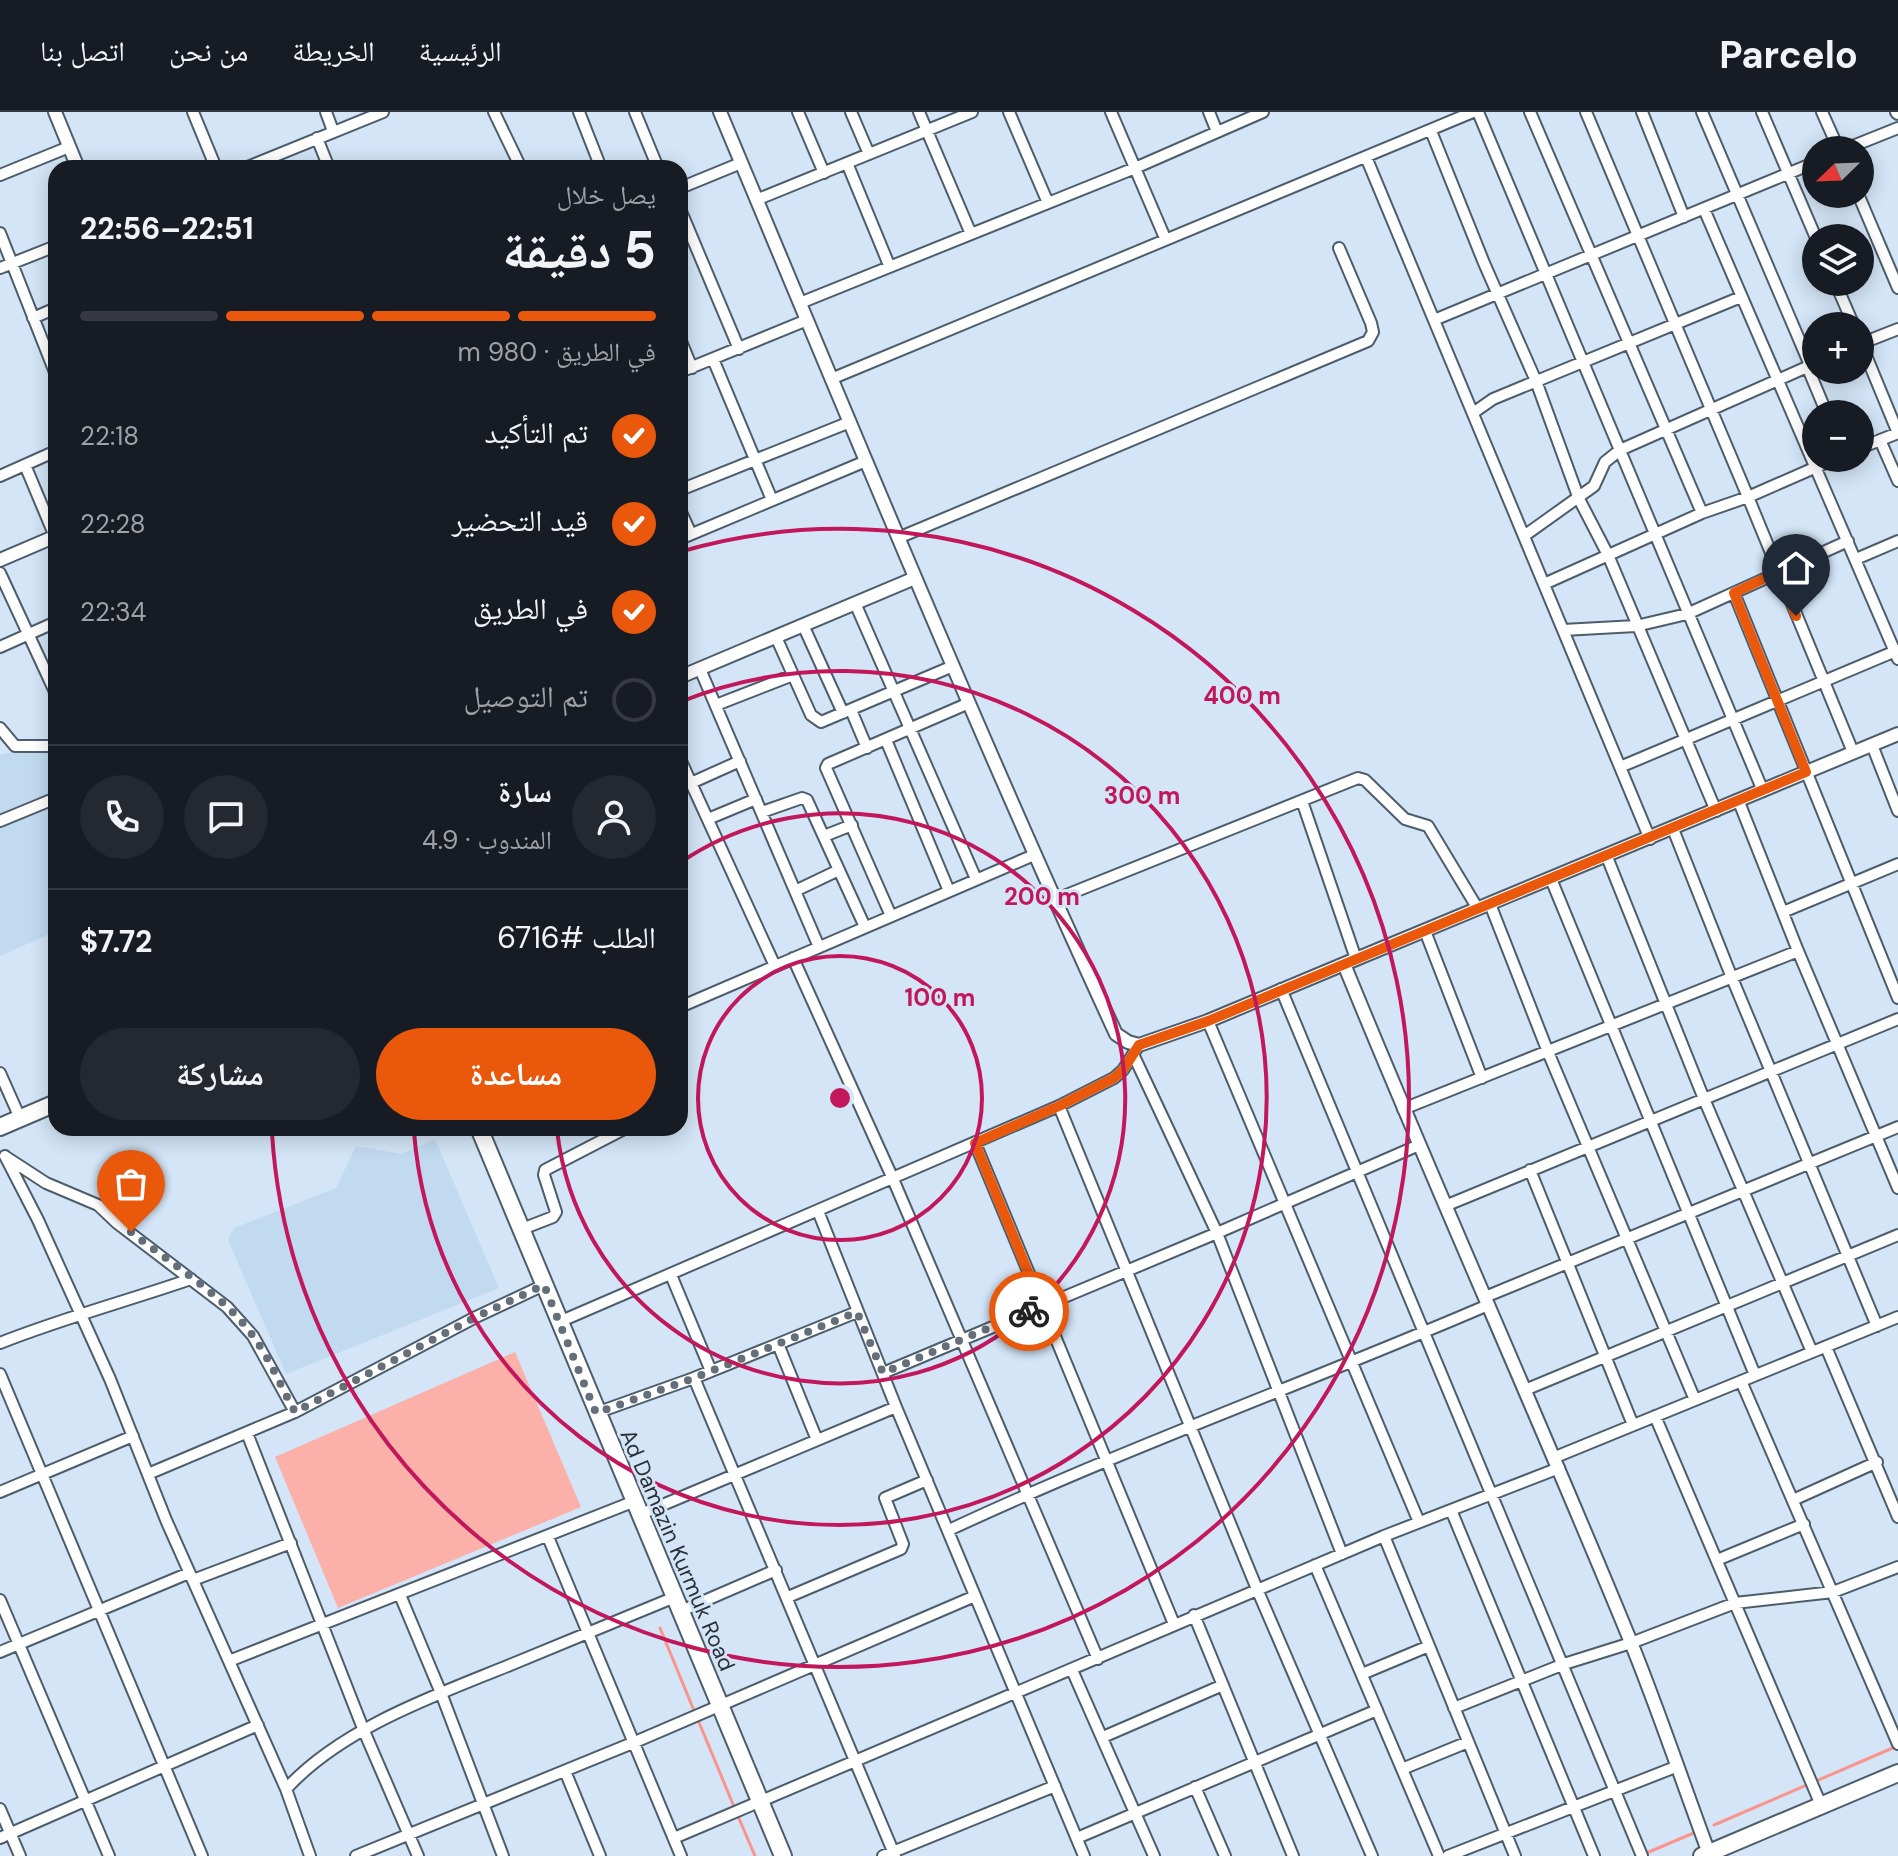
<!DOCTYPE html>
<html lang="ar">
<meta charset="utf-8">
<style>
:root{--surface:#171b24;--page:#242831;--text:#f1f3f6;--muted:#9ea1a6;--line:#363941;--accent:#ea580c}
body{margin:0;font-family:"DM Sans","Noto Naskh Arabic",sans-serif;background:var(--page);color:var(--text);direction:rtl;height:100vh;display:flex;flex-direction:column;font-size:30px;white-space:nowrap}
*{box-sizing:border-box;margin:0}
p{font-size:26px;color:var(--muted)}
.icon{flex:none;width:44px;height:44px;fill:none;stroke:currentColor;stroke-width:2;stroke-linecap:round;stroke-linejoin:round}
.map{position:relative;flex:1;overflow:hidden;direction:ltr}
.sheet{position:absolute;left:48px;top:48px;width:640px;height:976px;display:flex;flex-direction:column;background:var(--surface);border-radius:24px;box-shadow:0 4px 20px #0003;direction:rtl}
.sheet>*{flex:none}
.needle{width:52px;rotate:247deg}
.controls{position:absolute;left:1802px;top:24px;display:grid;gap:16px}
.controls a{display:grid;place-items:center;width:72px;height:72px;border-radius:50%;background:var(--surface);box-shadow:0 4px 20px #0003;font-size:40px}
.pin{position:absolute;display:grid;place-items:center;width:68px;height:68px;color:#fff;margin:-82px -34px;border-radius:50% 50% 50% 0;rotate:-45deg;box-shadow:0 0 8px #0007}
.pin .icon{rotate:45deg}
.courier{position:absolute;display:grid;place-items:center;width:80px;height:80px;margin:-40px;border:6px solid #ea580c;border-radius:50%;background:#fff;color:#222;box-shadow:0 2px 10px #0007}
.overview em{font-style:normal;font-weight:800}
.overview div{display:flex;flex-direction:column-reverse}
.overview{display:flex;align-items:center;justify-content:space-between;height:136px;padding:0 32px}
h1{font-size:52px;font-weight:800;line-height:60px}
.bar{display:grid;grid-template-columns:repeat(4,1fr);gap:12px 8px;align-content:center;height:96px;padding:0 32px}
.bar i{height:10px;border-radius:6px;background:var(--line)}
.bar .active{background:var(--accent)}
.bar p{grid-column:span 4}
.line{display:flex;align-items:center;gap:20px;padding:0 32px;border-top:2px solid var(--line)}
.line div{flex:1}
.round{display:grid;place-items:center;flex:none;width:84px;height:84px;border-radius:42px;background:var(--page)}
ol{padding:0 32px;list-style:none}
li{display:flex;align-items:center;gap:24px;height:88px}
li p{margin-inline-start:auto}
li .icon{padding:8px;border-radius:50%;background:var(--accent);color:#fff;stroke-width:4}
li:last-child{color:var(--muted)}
li i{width:44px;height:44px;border:4px solid var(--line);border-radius:50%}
.cta{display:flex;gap:16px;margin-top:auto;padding:16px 32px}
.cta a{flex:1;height:92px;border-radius:48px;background:var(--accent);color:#fff;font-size:32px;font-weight:800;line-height:92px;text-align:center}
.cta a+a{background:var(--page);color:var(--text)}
header{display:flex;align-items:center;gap:48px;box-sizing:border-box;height:112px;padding:0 40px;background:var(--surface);border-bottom:2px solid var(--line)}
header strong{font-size:38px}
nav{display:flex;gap:44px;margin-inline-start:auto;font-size:28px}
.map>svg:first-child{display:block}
</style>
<header>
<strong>Parcelo</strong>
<nav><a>الرئيسية</a><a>الخريطة</a><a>من نحن</a><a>اتصل بنا</a></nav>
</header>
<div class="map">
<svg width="1898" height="1744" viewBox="0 0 1898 1744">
<rect width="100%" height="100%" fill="#d3e5f7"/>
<path fill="#c1daf0" d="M47 631 54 643H56V819L0 844V643Z
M435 1027 499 1176 286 1262 228 1128 234 1116 336 1076 356 1034 402 1042Z"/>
<path fill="#fbb0a9" d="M515 1240 581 1395 338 1496 275 1345Z"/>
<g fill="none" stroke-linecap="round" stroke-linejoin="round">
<path stroke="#fa948c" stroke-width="3" d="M660 1516 695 1601
M698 1608 735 1697
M738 1704 755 1744
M1714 1713 1895 1635
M1644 1742 1696 1720"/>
<defs>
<path id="minor" d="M193 0 216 56
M326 0 333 19
M494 0 521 56
M579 0 601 56
M635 0 658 56
M798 0 824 61
M851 0 869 42
M919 0 971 122
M1009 0 1048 91
M1111 0 1165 126
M1209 0 1217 20
M1478 0 1763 679
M1530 0 1702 401
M1642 0 1684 105
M1702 0 1810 253
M1762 0 1816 126
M1822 0 1839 38
M1431 19 1484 151 1536 269 1579 387 1608 443 1716 699
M317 26 329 56
M1843 38 1898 16
M1366 45 1650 727
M847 51 889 153
M245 56 383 0
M0 63 69 35
M680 76 741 51
M1858 82 1898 176
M756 88 972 0
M680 97 739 237
M1704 97 1898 547
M0 121 56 263
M0 156 56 134
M1835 170 1854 214
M800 191 1135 56 1263 0
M33 206 56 196
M1434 208 1816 50
M680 227 692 256
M1860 229 1898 321
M1860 232 1898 217
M713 247 772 388
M1807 254 1827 302
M680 260 807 208
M831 267 1473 0
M1473 301 1493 287 1741 185
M1880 328 1898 369
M1860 336 1898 321
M1837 346 1748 385 1853 640
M25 353 56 427
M0 364 56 339
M680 378 850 310
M680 398 691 422
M1524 424 1594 374 1605 350 1620 338 1816 251
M898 426 1368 229 1373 220 1371 211 1339 136
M680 427 866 349
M1856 447 1898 429
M0 461 56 582
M1544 472 1702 401 1748 385 1586 0
M1734 481 1898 886
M855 491 976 767
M803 513 843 601
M1563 518 1636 514 1687 502 1848 429
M776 525 811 603 821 610 953 554
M0 535 56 510
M700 557 819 835
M716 593 793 563
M851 598 867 636
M0 616 15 634H56
M886 628 949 779
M1872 633 1898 699
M680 647 775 854
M1620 655 1898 538
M691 671 740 649
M1302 689 1356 847
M1739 690 1798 839 1898 1076
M762 700 802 686 807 688 865 815
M708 707 756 687
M0 709 56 686
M1673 717 1732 866 1877 1214
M824 724 852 713
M1607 745 1704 987 1812 1240
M1551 767 1755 1263
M795 779 839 758
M1054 788 1358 666 1365 668 1405 707 1428 714 1478 797
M1490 792 1548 940 1695 1288
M1783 800 1898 752
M891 804 826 656 828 652 969 591
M1425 819 1482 966
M793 846 893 1067 1098 1547
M1281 877 1642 1744
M680 895 1034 743
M1208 909 1419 1410
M1133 942 1217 1121 1342 1442
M0 961 20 1006
M1059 994 1257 1477 1372 1744
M1403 997 1798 839
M975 1031 1174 1512
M5 1044 38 1108 110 1267 166 1408 286 1677 310 1744
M6 1045 46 1071 98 1093 117 1111 227 1195 253 1224 295 1300
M1530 1058 1633 1313
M1445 1094 1898 907
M818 1099 896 1295 1084 1744
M522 1117 553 1105 556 1100 544 1063 545 1058 626 1016
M671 1163 711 1259
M1485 1185 1898 1015
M559 1210 1059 994 1114 966 1123 958 1139 933
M0 1231C63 1206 127 1189 191 1167
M778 1232 817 1328
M1826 1235 1898 1405
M883 1261 1217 1121 1419 1033
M0 1262 202 1744
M694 1266 895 1744
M1741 1269 1898 1632
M1525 1278 1898 1123
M596 1301 694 1266 857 1200
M1655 1304 1821 1693
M247 1321 364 1619 418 1744
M1553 1346 1898 1205
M148 1362 295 1300 476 1205 544 1173
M0 1380 133 1324
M1793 1388 1877 1350
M1451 1398 1594 1744
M641 1402 896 1295
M949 1418C1125 1336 1309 1270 1488 1193
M1384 1424 1515 1744
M548 1425 681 1744
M1717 1448 1804 1412
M1315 1453 1439 1744
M193 1468 291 1431
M400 1483 441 1581 503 1744
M788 1485 901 1437 903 1432 885 1386 927 1368
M0 1488 109 1744
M681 1499 776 1458
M1194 1503 1293 1744
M0 1540 189 1461
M229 1549 635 1389
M1072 1558 1154 1744
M1362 1562 1429 1534
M1454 1596 1564 1552 1631 1531 1735 1491 1833 1480 1898 1455
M1103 1625 1223 1573
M1402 1657 1468 1630
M565 1659 600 1744
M1195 1675 1225 1744
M286 1677C342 1616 434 1584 510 1553 565 1530 620 1508 675 1485
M0 1697 20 1744
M0 1726 258 1613
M674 1726 1384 1424 1559 1356
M1077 1726 1377 1598
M356 1744 635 1630 975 1484
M883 1744 1055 1674
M1448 1744 1678 1654"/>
<path id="tertiary" d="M55 0 78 56
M720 0C849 308 976 618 1116 922L1128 930 1139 933 1208 909 1344 852
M1897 0 1898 1
M0 448 56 424
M680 565 915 466
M1710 1744C1683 1672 1659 1599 1630 1528 1537 1301 1436 1078 1344 852L1898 622"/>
<path id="trunk" d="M0 1015 56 991
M479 1016 783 1744
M1702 1744 1898 1661"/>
</defs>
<use href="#minor" stroke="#4d5d6c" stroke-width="14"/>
<use href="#tertiary" stroke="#4d5d6c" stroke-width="16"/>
<use href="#trunk" stroke="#4d5d6c" stroke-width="20"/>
<use href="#minor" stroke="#fff" stroke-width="10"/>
<use href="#tertiary" stroke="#fff" stroke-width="12"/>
<use href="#trunk" stroke="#fff" stroke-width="16"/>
</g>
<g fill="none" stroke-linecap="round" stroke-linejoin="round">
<path stroke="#646f7a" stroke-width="8" stroke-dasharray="0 14.4" d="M131 1120C168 1149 227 1186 253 1224 270 1247 281 1275 295 1300L476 1205 544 1173 596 1301 694 1266 857 1200 883 1261 1029 1199"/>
<path stroke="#ea580c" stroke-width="10" d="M1029 1199 1042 1194 975 1031 1059 994 1114 966 1123 958 1139 933 1208 909 1806 660 1734 481 1778 460 1796 504"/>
</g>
<g fill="none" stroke="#c2185b" stroke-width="4">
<circle cx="840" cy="986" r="142"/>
<path d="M681 750A285 285 0 1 1 557 1018"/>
<path d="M680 590A427 427 0 1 1 414 1020"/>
<path d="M683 439A569 569 0 1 1 272 1021"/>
</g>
<g text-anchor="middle" stroke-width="6" stroke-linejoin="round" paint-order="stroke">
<g font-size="22" fill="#293037" stroke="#d3e5f7">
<text transform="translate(678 1438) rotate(67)" y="8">Ad Damazin Kurmuk Road</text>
</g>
</g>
<circle cx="840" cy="986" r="12" fill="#c2185b" stroke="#d3e5f7" stroke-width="4"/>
<g font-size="24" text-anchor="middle" font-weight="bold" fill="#c2185b" stroke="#d3e5f7" stroke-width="6" stroke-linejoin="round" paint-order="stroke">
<text x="1242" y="592">400 m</text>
<text x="1142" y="692">300 m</text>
<text x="1042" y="793">200 m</text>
<text x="940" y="894">100 m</text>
</g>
</svg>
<div class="controls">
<a><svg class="needle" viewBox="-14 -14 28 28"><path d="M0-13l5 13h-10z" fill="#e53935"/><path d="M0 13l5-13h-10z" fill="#9ea1a6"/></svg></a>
<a><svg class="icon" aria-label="layers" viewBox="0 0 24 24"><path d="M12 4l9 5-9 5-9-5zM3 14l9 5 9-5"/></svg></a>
<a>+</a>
<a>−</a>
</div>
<div class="pin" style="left:131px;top:1120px;background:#ea580c"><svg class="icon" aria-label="bag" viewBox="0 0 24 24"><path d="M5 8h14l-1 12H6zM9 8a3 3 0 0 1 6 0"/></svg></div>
<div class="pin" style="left:1796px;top:504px;background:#1f2937"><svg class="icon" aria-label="home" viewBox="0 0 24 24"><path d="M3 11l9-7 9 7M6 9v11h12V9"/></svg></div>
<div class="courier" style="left:1029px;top:1199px"><svg class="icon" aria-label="bike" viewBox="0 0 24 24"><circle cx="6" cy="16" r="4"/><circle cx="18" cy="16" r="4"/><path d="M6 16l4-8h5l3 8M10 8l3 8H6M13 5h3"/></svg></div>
<section class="sheet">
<div class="overview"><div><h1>5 دقيقة</h1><p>يصل خلال</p></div><em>22:51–22:56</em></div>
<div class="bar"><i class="active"></i><i class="active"></i><i class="active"></i><i></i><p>في الطريق · 980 m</p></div>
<ol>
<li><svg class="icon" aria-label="check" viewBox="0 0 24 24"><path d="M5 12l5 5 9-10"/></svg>تم التأكيد<p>22:18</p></li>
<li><svg class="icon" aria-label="check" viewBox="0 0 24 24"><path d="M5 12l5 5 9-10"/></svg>قيد التحضير<p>22:28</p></li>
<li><svg class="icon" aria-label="check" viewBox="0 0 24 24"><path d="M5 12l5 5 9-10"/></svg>في الطريق<p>22:34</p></li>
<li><i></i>تم التوصيل</li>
</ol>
<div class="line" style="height:144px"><a class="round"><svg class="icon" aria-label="person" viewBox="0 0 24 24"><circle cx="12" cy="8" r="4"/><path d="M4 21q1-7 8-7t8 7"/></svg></a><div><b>سارة</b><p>المندوب · 4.9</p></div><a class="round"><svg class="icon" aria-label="chat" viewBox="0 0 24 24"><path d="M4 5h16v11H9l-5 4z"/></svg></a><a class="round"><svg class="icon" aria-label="phone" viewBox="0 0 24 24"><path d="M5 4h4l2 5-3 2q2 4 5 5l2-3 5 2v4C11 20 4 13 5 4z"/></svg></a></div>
<div class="line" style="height:104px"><div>الطلب #6716</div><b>$7.72</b></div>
<div class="cta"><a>مساعدة</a><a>مشاركة</a></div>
</section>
</div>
